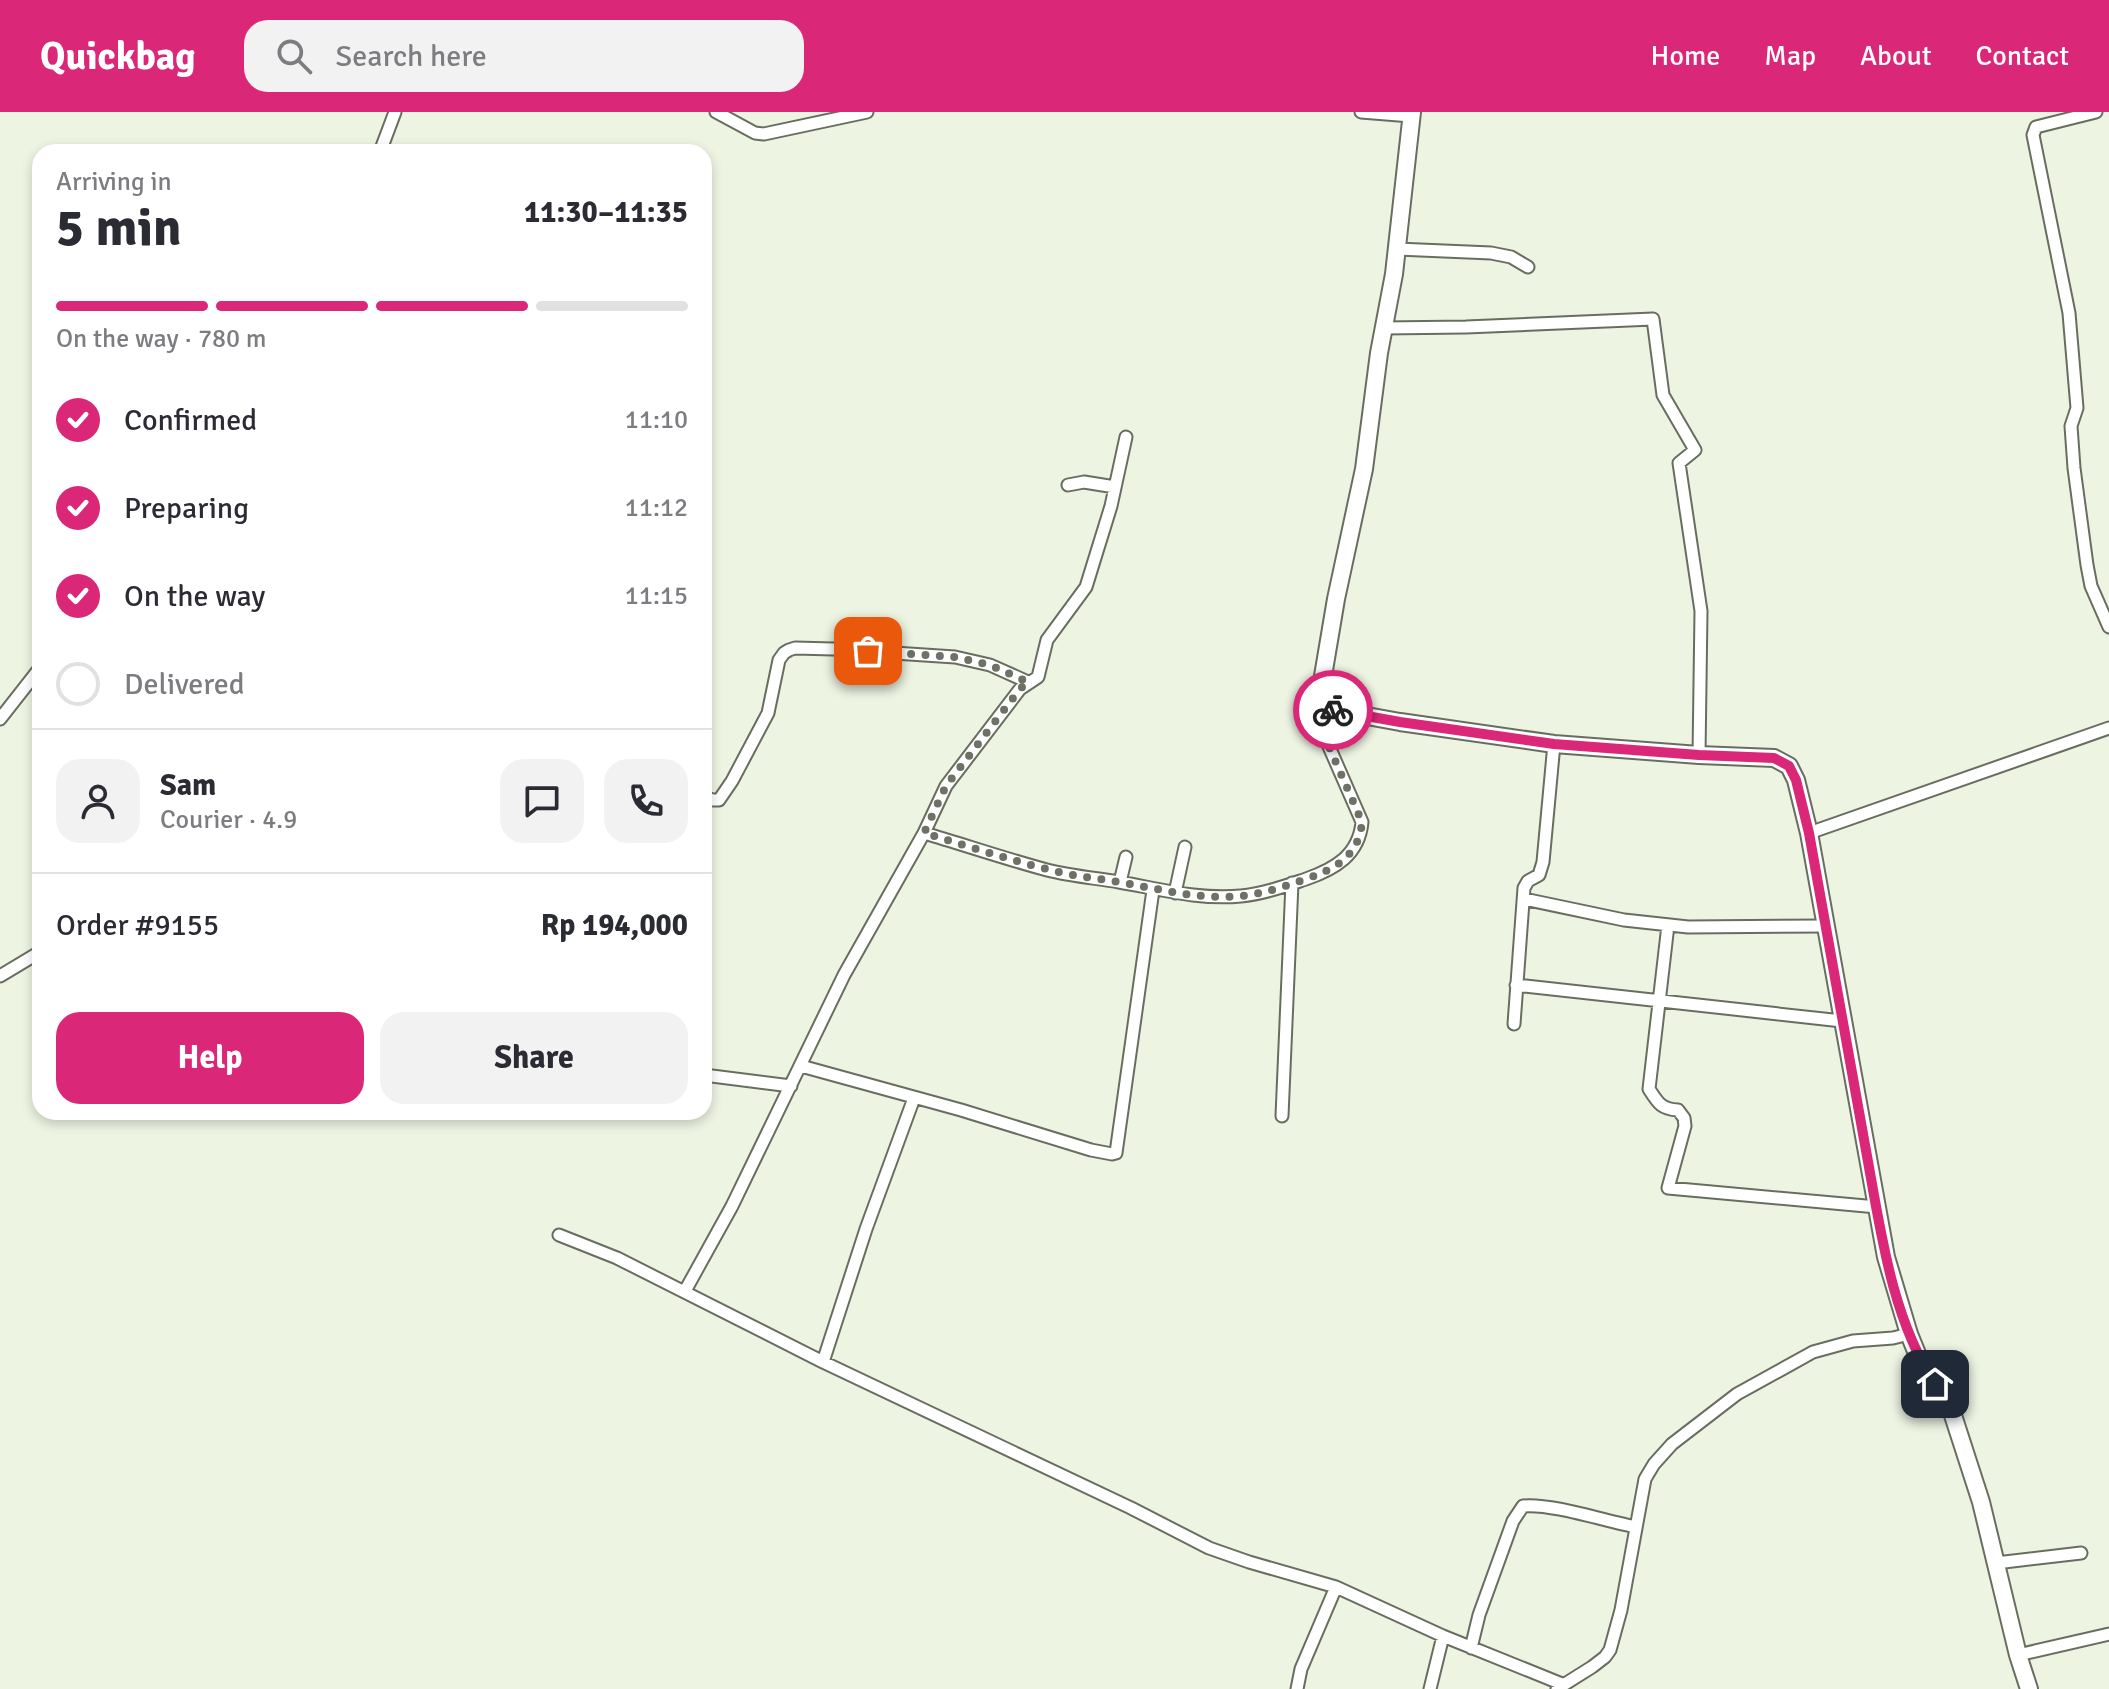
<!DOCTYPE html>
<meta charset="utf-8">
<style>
:root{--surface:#fff;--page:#f2f2f3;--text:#2b2b33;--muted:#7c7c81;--line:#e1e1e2;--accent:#db2777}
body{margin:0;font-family:Signika,sans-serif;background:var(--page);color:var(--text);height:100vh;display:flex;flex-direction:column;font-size:30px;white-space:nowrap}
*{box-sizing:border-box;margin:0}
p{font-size:26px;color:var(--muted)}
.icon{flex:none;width:44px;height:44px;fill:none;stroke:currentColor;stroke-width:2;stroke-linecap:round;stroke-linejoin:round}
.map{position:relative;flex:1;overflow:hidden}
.panel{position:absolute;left:32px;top:32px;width:680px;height:976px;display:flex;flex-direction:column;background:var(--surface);border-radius:24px;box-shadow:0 4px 12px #0003}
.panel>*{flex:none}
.pin{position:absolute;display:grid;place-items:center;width:68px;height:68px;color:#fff;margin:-34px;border-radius:16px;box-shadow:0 4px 12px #0006}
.courier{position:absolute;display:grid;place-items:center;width:80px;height:80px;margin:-40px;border:6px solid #db2777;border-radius:50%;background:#fff;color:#222;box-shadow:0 2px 10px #0007}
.overview em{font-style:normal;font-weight:700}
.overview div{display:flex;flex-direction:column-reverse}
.overview{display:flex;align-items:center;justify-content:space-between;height:136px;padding:0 24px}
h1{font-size:52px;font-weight:700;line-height:60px}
.bar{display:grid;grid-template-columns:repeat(4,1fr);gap:12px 8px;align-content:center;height:96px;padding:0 24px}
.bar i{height:10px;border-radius:6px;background:var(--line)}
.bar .current{background:var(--accent)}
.bar p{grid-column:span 4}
.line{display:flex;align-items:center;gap:20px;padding:0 24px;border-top:2px solid var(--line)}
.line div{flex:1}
.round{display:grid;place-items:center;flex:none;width:84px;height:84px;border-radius:24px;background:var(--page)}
ol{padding:0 24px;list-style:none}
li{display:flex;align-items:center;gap:24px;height:88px}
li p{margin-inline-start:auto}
li .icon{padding:8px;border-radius:50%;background:var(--accent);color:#fff;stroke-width:4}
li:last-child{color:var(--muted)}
li i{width:44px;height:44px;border:4px solid var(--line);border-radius:50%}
.cta{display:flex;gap:16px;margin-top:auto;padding:16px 24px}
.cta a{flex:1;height:92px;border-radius:24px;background:var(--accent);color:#fff;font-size:32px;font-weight:700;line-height:92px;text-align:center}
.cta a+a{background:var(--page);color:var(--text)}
header{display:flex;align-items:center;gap:48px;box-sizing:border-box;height:112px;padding:0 40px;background:var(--accent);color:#fff}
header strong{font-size:38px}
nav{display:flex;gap:44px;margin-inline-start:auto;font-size:28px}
.search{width:560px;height:72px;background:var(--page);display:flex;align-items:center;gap:20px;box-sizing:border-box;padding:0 28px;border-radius:24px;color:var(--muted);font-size:30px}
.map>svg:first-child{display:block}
</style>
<header>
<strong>Quickbag</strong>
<div class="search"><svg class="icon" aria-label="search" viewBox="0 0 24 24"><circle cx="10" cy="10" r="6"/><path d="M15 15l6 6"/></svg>Search here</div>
<nav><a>Home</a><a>Map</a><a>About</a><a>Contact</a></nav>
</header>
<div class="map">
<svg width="2109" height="1577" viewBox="0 0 2109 1577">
<rect width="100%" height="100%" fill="#edf4e2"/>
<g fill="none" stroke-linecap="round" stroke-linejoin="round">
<defs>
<path id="street" d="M716 0 755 21 764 22 867 0
M1361 0 1411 4
M2096 0 2036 15 2033 23 2069 201 2077 296 2071 314 2074 356 2087 453 2091 474 2109 515
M380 40 395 0
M1397 137 1491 141 1511 145 1528 155
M1383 216 1466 215 1653 207 1663 283 1695 338 1679 351 1701 499 1699 643
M1068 373 1084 370 1115 375
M0 607 40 556
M704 685 713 688H719L732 669 768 601 779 548 784 541 789 538 795 536 833 537 955 545 990 553 1028 570
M924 721C965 733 1006 747 1047 758 1071 764 1095 766 1119 770 1160 777 1199 788 1241 784 1263 782 1285 774 1306 767 1335 757 1359 743 1362 710L1327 630 1324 618 1323 596
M1809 721 2109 616
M1120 770 1126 745
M1175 781 1185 735
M1524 787 1624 808 1688 815 1826 814
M1668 813 1649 977C1658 991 1661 997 1678 998L1684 1006 1685 1014 1668 1076 1877 1095
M0 864 40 840
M1516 873 1842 909
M1514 912 1524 776 1528 769 1539 763 1543 750 1554 632
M801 954 961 998 1091 1038 1112 1042 1116 1041 1153 778
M704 963 791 974
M1282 1004 1292 771
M559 1123 617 1146 823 1250 1131 1396 1209 1436 1249 1450 1336 1475 1443 1524 1562 1572
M685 1179 732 1094 844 863 924 721 946 674 1020 577 1038 565 1047 528 1086 475 1111 394 1126 325
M823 1250 866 1117 914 986
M1996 1451 2081 1441
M1471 1536 1479 1503 1513 1409 1523 1394C1551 1391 1605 1409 1636 1415
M2018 1543 2109 1522
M1297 1577 1301 1557 1336 1475
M1430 1577 1443 1524
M1557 1577 1592 1555 1605 1545 1610 1538 1621 1498 1645 1367 1654 1352 1672 1332 1737 1282 1813 1240 1853 1229 1893 1226 1909 1222"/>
<path id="secondary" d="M1412 0 1394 162 1379 241 1364 357 1336 487 1323 564 1321 576 1323 596 1400 610 1554 632 1699 643 1774 646 1789 654 1796 668 1809 721 1886 1145 1909 1222 1920 1249 1950 1294 1981 1390 2018 1543 2029 1577"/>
</defs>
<use href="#street" stroke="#686e5f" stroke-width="15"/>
<use href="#secondary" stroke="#686e5f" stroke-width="20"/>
<use href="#street" stroke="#fff" stroke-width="11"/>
<use href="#secondary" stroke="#fff" stroke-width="16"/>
</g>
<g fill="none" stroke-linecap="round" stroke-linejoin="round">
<path stroke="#6d7166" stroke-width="8" stroke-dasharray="0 14.4" d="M868 539 955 545 990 553 1028 570 1020 577 946 674 924 721C965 733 1006 747 1047 757 1071 764 1095 766 1119 770 1160 777 1199 788 1241 784 1263 782 1285 774 1306 767 1335 757 1359 744 1362 710L1327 630 1323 596 1333 598"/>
<path stroke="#db2777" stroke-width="10" d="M1333 598 1400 610 1554 632 1699 643 1774 646 1789 654 1796 668 1809 721C1828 825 1846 929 1865 1033 1880 1113 1890 1203 1935 1272"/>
</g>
</svg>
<div class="pin" style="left:868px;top:539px;background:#ea580c"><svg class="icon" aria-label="bag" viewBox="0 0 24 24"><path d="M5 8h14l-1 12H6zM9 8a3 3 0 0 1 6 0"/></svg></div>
<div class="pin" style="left:1935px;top:1272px;background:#1f2937"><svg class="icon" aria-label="home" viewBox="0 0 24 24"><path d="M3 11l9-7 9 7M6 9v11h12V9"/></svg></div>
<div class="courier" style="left:1333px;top:598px"><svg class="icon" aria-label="bike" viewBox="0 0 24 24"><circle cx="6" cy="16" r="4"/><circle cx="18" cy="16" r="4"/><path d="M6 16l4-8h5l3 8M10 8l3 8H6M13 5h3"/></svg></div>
<section class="panel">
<div class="overview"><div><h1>5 min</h1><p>Arriving in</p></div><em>11:30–11:35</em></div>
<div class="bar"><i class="current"></i><i class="current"></i><i class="current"></i><i></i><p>On the way · 780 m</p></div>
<ol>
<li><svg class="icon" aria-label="check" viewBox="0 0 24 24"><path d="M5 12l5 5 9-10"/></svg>Confirmed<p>11:10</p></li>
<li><svg class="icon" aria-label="check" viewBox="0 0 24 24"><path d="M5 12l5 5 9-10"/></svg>Preparing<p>11:12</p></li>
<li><svg class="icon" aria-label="check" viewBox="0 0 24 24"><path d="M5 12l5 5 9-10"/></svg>On the way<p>11:15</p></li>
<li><i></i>Delivered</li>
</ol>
<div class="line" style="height:144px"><a class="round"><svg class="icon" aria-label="person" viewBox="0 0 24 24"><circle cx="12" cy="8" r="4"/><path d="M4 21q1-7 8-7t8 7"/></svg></a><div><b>Sam</b><p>Courier · 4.9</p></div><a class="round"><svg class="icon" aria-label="chat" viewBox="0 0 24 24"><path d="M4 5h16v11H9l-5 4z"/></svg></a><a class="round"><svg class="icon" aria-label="phone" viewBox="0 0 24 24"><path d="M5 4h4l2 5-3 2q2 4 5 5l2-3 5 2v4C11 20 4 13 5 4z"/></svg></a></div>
<div class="line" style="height:104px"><div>Order #9155</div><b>Rp 194,000</b></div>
<div class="cta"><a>Help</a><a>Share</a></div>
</section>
</div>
